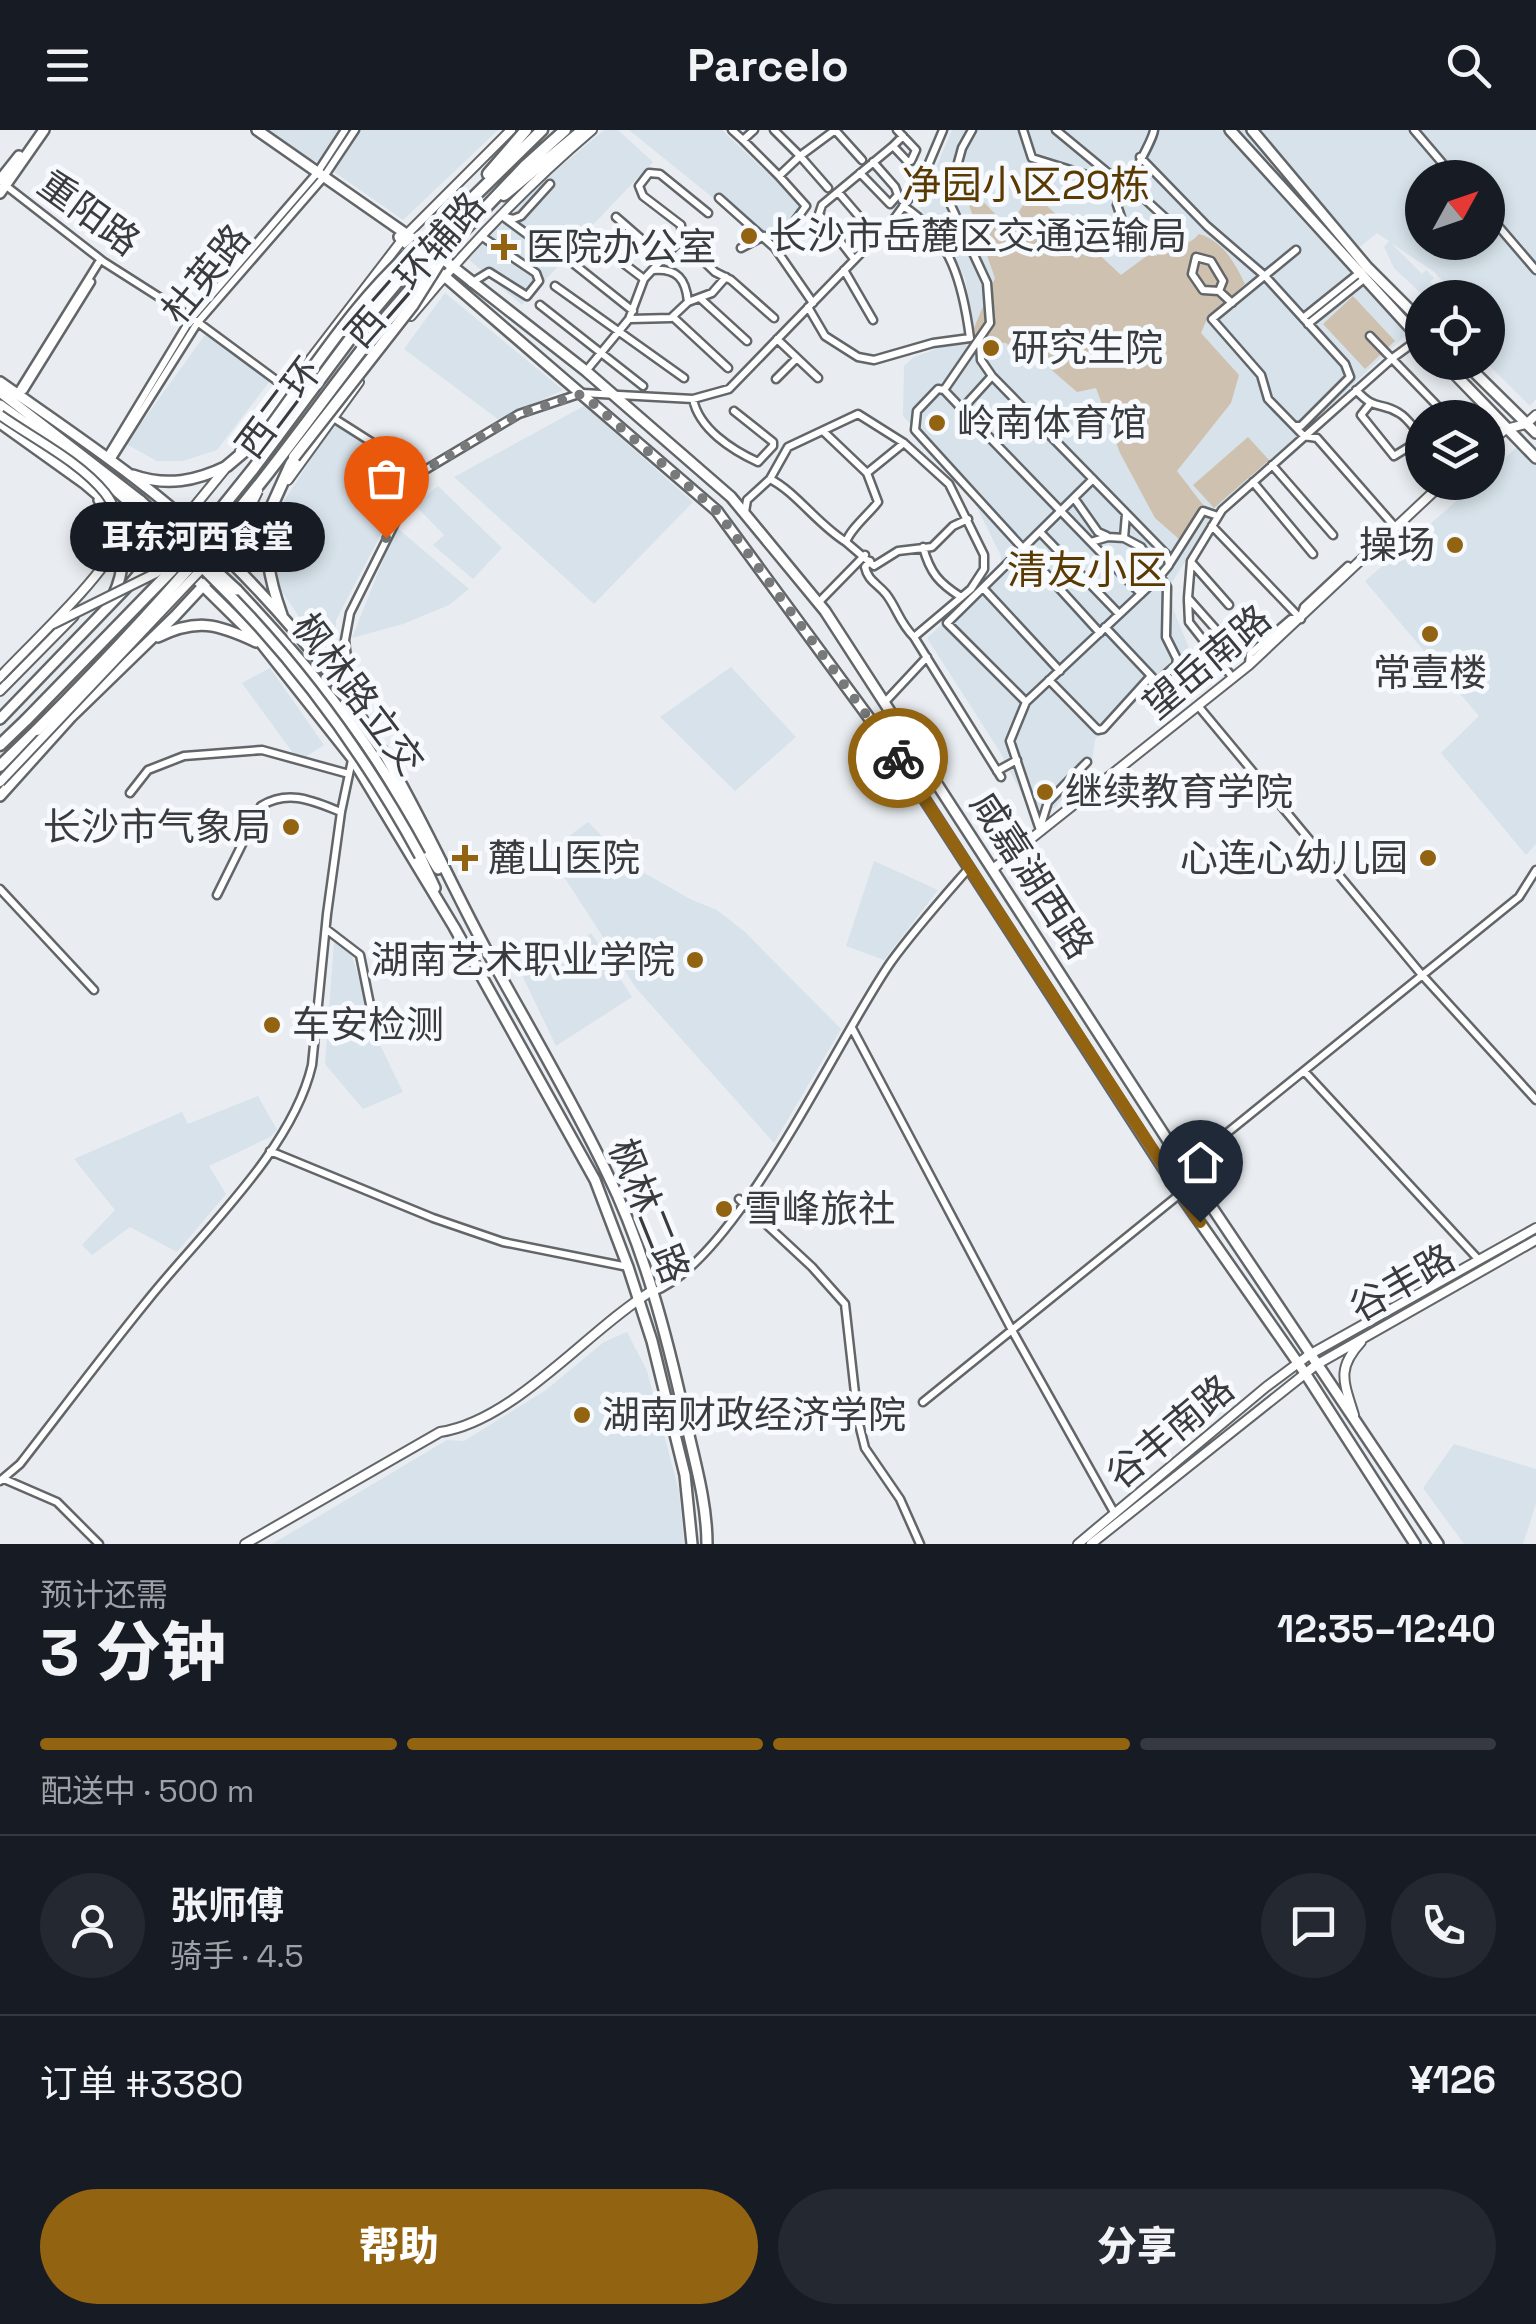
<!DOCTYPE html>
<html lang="zh">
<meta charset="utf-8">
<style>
:root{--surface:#171b24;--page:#242831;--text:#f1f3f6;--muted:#9ea1a6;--line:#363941;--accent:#926311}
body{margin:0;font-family:"Space Grotesk","Noto Sans SC",sans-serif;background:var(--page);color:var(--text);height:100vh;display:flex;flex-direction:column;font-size:38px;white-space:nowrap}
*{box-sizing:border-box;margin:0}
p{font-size:32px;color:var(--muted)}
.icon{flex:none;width:55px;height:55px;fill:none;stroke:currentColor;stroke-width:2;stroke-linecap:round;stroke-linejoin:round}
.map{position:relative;height:1414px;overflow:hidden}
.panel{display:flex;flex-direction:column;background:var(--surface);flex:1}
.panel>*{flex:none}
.needle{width:65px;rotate:50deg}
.buttons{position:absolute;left:1405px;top:30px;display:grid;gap:20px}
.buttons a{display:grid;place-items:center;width:100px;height:100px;border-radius:50%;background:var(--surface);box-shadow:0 5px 15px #0003;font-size:50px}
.pin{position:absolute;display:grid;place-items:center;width:85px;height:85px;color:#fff;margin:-102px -42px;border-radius:50% 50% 50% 0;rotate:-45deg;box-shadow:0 0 10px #0007}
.pin .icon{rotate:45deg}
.courier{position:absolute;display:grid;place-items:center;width:100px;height:100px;margin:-50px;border:8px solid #926311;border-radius:50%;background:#fff;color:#222;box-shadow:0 2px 12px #0007}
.bubble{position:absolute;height:70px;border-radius:35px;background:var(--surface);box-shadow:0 5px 15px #0003;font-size:32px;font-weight:800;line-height:70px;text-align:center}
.head em{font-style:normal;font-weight:800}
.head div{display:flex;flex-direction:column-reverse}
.head{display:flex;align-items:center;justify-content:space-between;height:170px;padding:0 40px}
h1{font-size:65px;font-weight:800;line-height:75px}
.bar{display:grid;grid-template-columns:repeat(4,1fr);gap:15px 10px;align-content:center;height:120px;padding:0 40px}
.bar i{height:12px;border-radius:8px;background:var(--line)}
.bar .on{background:var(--accent)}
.bar p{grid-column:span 4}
.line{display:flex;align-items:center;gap:25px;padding:0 40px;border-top:2px solid var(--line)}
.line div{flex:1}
.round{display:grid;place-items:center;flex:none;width:105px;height:105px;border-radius:52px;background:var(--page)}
.button{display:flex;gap:20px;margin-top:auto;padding:20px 40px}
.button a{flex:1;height:115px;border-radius:60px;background:var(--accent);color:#fff;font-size:40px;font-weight:800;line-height:115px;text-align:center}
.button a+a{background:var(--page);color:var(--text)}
header{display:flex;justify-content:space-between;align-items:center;height:130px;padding:0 40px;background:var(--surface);font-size:45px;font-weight:800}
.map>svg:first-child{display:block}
</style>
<header><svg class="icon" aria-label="menu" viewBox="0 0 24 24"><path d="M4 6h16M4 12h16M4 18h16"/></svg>Parcelo<svg class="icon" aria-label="search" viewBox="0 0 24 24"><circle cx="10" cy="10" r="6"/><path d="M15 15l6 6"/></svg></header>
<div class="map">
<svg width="1536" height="1414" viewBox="0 0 1536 1414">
<rect width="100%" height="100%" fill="#e9edf1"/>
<path fill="#d7e2ea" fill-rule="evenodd" d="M267 0H498L403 90 323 34 295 23Z
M604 0H618L653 32 562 127 537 100 562 132 522 175 467 128 519 78 527 65Z
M629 0H722L804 78 775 118Z
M952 0H1536V269L1530 276 1487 233 1488 168 1458 167 1433 141 1391 113 1422 144 1426 140 1434 148 1430 152 1442 164 1447 160 1455 167H1425L1394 138 1384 117 1389 111 1377 103 1341 132 1407 204 1217 381 1169 457 1174 481 1191 523 1095 609 1092 632 1055 678 1031 682 1000 622 927 508 1001 439V426L964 351 903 286 904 236 914 227 964 209 974 200 965 148 946 110 919 77ZM1422 48H1488V112H1422Z
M445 163 563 260 499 290 404 219Z
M205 205 270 251 217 320 183 331H157L126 314Z
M584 276 693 372 594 474 454 347Z
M334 293 412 345 336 490 335 539 274 450 275 412 281 376Z
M1518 316 1536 336V714L1526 725 1441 623 1479 586 1365 451 1477 353 1488 352V343Z
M438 356 502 418 473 449 433 415 444 405 415 375Z
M396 397 469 459 449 475 403 494 352 508Z
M731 537 796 607 735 661 660 587Z
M270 538 324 615 299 631 242 553Z
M588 692 632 736 690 769 717 780 745 802 841 899 774 1013 636 858 548 722Z
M874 731 938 760 884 830 846 816Z
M591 803 632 867 556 916 523 847Z
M334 812 352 826 377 909 403 962 363 979 325 934Z
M258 966 277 1000 270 1007 209 1036 226 1064 177 1122 130 1097 92 1125 82 1115 115 1080 74 1029 182 982 188 994Z
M627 1202 647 1241 679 1361 684 1414H272L447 1310 464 1311 546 1260 604 1212Z
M1454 1314 1536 1339V1374L1523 1414H1464L1423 1358Z"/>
<path fill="#cfc1af" d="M959 47 1009 98 1023 75H1046L1121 145 1152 122 1156 126 1173 114C1184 116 1192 112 1199 104 1223 111 1235 133 1245 154L1207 189 1201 203 1239 245 1231 273 1177 341 1207 380 1187 416 1155 388 1120 323 1096 258 1077 262 1047 236 1022 228 1006 213 976 211 974 198 995 148Z
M1353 166 1395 211 1365 239 1323 194Z
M1248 307 1269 330 1214 378 1193 355Z"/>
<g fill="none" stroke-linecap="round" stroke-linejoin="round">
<defs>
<path id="minor" d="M732 0 743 10
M754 0 743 10 779 46 800 26 774 0
M897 0 916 20 911 31H907L893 16 903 6
M1023 0 1032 28 1122 56
M1056 0 1125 57 1136 61 1173 95 1157 114H1149L1122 90 1117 75C1124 58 1153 12 1154 0
M1414 0 1455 48
M1140 27 1207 96 1265 146 1345 234 1350 247 1301 296H1295
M860 43 890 74 898 65 895 57 873 32
M5 55 104 132 192 188 288 259
M828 58 800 26 835 0 862 30
M838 62 869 98
M719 68 775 118 806 76 779 46
M1488 84 1536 140
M501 85 555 125
M506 87 513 89 521 86 550 54
M616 87 662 127
M593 110 644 149
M679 112 688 116 715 142 731 150 774 188
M741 118 764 106
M775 118 813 173
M1296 120 1212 189 1261 245 1268 269 1304 306 1317 308 1396 398
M854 129 819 84 822 75 893 16
M574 134 633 181
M844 140 873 190
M471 153 489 142 527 166 539 151 536 143 481 106
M555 156 684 248
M1219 161 1223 151 1211 131 1196 127 1192 144 1203 160 1219 161 1232 173
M701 169 747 211
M688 172 712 163 726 147
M540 175 643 256
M808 177 825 206 858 227 874 230 933 213 970 208C963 155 951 106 903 76
M673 187 728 238
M1303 188 1359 143
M630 189 671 188 688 172C686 149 677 138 653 140
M1308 194 1364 149
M1370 206 1449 288
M777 209 818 248
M980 211 981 230 992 246
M586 241 629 189 644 149 682 108 681 95 643 66 639 56 649 43 660 44 708 83
M776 249 797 228
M24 260 91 152
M944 260 990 193 987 153 948 69 962 18 972 0
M1356 260C1376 282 1380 271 1399 283 1408 288 1415 300 1422 307
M17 264 99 132
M693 269C699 299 732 320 758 332L773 316V312L734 281
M1369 275 1361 285 1394 326 1412 315 1417 301
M962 279 944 260 938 259 917 281 915 300 1100 503
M332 287 420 343 519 284 582 263 693 269 729 259 894 89 921 52 943 0
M824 302 867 343 904 313
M107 327 190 190 317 43 345 0
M111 330 198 192 323 48 355 0
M1272 335 1333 405
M770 349C796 362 817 394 846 412 851 398 868 385 878 372L867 343
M1253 352 1313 424
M1074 368 1098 402 1107 406
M745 382 747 370 770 349 788 317 858 284 904 313 949 354 984 425V439L971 459 914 507 1001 647
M1212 396 1301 489
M1040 402 1119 484
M1124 408 1126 384
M846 412 874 436 898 421 932 417 953 396 968 389
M1091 412 1108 407 1124 408 1141 417 1167 457 1166 507 1177 529 1176 535 1159 550H1155L1105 497
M923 417C930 443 939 453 961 467
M870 431 865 437C868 451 877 453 886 464 897 478 899 492 914 507
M1191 432 1229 475
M1170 433 1203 381 1218 386
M983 458 1060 541
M1188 470 1189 492 1233 548
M818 473 865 425
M1302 483 1304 477 1348 436
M1227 512 1188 468 1191 431 1222 380 1394 227 1420 208
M1249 534 1250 524 1291 489H1300
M1049 550 1098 600 1103 599 1151 546
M885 572 927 527
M1026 572 947 493 1093 349
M352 574 345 510 350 483 420 343
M1199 577 1422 845 1536 970
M997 641 1017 630
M130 663 148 640 184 626 262 620 349 644
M1040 698 1048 672 1087 632
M1040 700 1010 611 1026 572 1160 446 1169 435 1167 425 992 246 962 279 1141 464
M0 759 94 860
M217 765 261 676C289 659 313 671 341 682
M326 799 360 825 377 909
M852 898 1013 1202 1115 1384
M1304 941 1478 1129
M270 1021 433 1088 503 1112 628 1137
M1185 1037 1519 767 1536 740
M739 1069 812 1137 845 1174 858 1290 865 1318 900 1369 920 1414
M653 1162C738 1129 836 911 891 832 915 799 942 769 969 738
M923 1272 1180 1064
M4 1349 57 1372 99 1414
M0 1351 20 1334C62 1280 103 1225 147 1171 201 1103 292 1021 312 935L327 784 341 682 352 630"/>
<path id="tertiary" d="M411 186C467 118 525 57 592 0
M1488 313 1506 299 1526 294 1536 285
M240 321 406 105 511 0
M288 350 359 252
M185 388 225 339
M228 429 270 379
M0 561 74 486
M993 739 1249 535 1444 352
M1354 1285C1344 1252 1336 1239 1361 1212
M245 1414 440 1302C514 1291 587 1201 650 1162
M1078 1414 1266 1257 1309 1225 1536 1098
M1091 1414 1316 1235 1536 1110"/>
<path id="secondary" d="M257 0 452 136 586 241 731 367 825 481 1185 1037 1438 1414
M0 50 19 26
M0 63 44 0
M399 107 717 381 892 619 1180 1064 1305 1243 1415 1414"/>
<path id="primary" d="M1230 0 1422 211
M1252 0 1367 137 1422 192
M1443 232 1536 328
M1464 232 1536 303
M0 252C78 307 159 360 227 428 284 485 341 552 383 622 422 687 452 757 488 823 528 896 571 968 607 1043 644 1118 667 1206 685 1288 694 1329 707 1372 707 1414
M0 262 141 371
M0 275 98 345 145 386
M0 293 84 353 178 433
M133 345C167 357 196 351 227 336
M99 370C123 401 130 431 113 466
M271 378C262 415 269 449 282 485
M190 443 261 513 352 628 454 797 595 1050 628 1137 652 1211 685 1345 692 1414
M237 460C289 516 341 574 382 639 403 671 418 706 438 739
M158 507C197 488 218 494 256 512
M0 589 130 454 185 388
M0 666 71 587 175 486 228 429
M420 726 435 758"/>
<path id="trunk" d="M488 44 526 0
M504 65 583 0
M446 94 542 0
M450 115 525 36 565 0
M227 336 266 303
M271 378 294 327
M0 615 26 590
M0 636 37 600"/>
</defs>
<use href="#minor" stroke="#626669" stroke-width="11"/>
<use href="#tertiary" stroke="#626669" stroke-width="12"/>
<use href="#secondary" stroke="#626669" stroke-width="14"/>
<use href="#primary" stroke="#626669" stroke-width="14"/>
<use href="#trunk" stroke="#626669" stroke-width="15"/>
<use href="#minor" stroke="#fff" stroke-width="6"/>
<use href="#tertiary" stroke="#fff" stroke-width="8"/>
<use href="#secondary" stroke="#fff" stroke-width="9"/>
<use href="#primary" stroke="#fff" stroke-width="9"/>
<use href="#trunk" stroke="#fff" stroke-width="10"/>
<defs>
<path id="tertiary-bridge" d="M0 285C34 309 79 331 105 363 116 377 121 396 116 414 107 443 25 520 0 547
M53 494 156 443 177 428
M0 652 226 413 244 390 258 361"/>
<path id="primary-bridge" d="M141 371 237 460
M145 386C258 481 350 597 420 726"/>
<path id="trunk-bridge" d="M266 303C316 235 363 159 429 107
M294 327 412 176 439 133
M26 590 171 441 253 339 353 205 446 94
M37 600C116 521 191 440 261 352 323 273 380 189 450 115"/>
</defs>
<use href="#tertiary-bridge" stroke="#626669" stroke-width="12" stroke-linecap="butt"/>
<use href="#primary-bridge" stroke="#626669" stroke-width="14" stroke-linecap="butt"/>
<use href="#trunk-bridge" stroke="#626669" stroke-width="15" stroke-linecap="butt"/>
<use href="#tertiary-bridge" stroke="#fff" stroke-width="8"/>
<use href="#primary-bridge" stroke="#fff" stroke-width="9"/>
<use href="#trunk-bridge" stroke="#fff" stroke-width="10"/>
</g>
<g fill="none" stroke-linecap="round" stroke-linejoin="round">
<path stroke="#77797b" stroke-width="10" stroke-dasharray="0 18" d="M386 408 420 343 519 284 582 264 717 381 898 628"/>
<path stroke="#926311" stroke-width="12" d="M898 628 1200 1092"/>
</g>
<g fill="#926311" stroke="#f6fafe" stroke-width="4">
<circle cx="749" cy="106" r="10"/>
<path d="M499 102h10v10h10v10h-10v10h-10v-10h-10v-10h10z"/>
<circle cx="991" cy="218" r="10"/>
<circle cx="937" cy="293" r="10"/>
<circle cx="1455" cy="415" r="10"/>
<circle cx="1430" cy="504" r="10"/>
<circle cx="1045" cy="662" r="10"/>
<circle cx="291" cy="697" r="10"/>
<path d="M460 713h10v10h10v10h-10v10h-10v-10h-10v-10h10z"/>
<circle cx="1428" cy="728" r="10"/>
<circle cx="695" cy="830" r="10"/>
<circle cx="272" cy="895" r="10"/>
<circle cx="724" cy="1079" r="10"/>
<circle cx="582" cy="1285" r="10"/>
</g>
<g text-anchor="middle" stroke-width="10" stroke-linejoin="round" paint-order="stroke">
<g font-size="38" fill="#393b3c" stroke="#f6fafe">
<text transform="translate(89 83) rotate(36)" y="13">重阳路</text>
<text transform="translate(415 140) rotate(-49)" y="13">西二环辅路</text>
<text transform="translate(206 144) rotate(-51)" y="13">杜英路</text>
<text transform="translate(279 278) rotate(-53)" y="13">西二环</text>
<text transform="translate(1207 532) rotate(-40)" y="13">望岳南路</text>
<text transform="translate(358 564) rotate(53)" y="13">枫林路立交</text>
<text transform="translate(1032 745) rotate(57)" y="13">咸嘉湖西路</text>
<text transform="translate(649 1081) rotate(68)" y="13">枫林二路</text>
<text transform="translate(1402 1153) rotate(-30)" y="13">谷丰路</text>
<text transform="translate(1170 1302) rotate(-40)" y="13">谷丰南路</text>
</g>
<g font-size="38" fill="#393b3c" stroke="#f6fafe" text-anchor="start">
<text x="769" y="119">长沙市岳麓区交通运输局</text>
<text x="526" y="130">医院办公室</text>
<text x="1011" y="231">研究生院</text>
<text x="957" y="306">岭南体育馆</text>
<text x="1435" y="428" text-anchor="end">操场</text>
<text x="1430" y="556" text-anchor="middle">常壹楼</text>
<text x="1065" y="675">继续教育学院</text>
<text x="271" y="710" text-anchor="end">长沙市气象局</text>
<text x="488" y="741">麓山医院</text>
<text x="1408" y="741" text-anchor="end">心连心幼儿园</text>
<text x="675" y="843" text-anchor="end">湖南艺术职业学院</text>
<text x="292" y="908">车安检测</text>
<text x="744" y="1092">雪峰旅社</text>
<text x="602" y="1298">湖南财政经济学院</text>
</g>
<g font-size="40" fill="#5a3a00" stroke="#f6fafe">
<text x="1026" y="69">净园小区29栋</text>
<text x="1087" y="454">清友小区</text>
</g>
</g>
</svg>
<div class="buttons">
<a><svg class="needle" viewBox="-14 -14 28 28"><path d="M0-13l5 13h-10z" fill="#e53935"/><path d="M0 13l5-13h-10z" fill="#9ea1a6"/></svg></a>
<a><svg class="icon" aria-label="locate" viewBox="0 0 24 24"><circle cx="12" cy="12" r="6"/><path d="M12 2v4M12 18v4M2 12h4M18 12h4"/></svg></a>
<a><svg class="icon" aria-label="layers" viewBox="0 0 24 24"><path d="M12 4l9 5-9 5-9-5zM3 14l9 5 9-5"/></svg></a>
</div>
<div class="pin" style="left:386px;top:408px;background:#ea580c"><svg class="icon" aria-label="bag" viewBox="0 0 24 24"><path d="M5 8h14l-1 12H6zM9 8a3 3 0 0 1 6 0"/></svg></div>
<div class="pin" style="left:1200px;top:1092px;background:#1f2937"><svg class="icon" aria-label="home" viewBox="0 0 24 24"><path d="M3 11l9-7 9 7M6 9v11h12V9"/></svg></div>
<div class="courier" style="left:898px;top:628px"><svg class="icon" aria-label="bike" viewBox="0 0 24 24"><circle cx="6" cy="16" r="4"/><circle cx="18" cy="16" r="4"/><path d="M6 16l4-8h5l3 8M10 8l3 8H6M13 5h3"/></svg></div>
<div class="bubble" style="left:70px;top:372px;width:255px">耳东河西食堂</div>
</div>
<section class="panel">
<div class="head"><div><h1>3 分钟</h1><p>预计还需</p></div><em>12:35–12:40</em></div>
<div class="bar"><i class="on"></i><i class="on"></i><i class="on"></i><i></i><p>配送中 · 500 m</p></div>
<div class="line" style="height:180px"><a class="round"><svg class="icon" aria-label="person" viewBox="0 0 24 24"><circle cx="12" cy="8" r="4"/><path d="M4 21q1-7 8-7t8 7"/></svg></a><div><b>张师傅</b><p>骑手 · 4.5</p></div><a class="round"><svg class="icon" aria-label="chat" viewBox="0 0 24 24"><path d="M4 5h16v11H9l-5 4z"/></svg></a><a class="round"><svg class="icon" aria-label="phone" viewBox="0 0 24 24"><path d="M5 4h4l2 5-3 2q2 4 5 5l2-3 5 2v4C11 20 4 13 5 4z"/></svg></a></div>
<div class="line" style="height:130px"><div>订单 #3380</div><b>¥126</b></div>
<div class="button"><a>帮助</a><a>分享</a></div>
</section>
